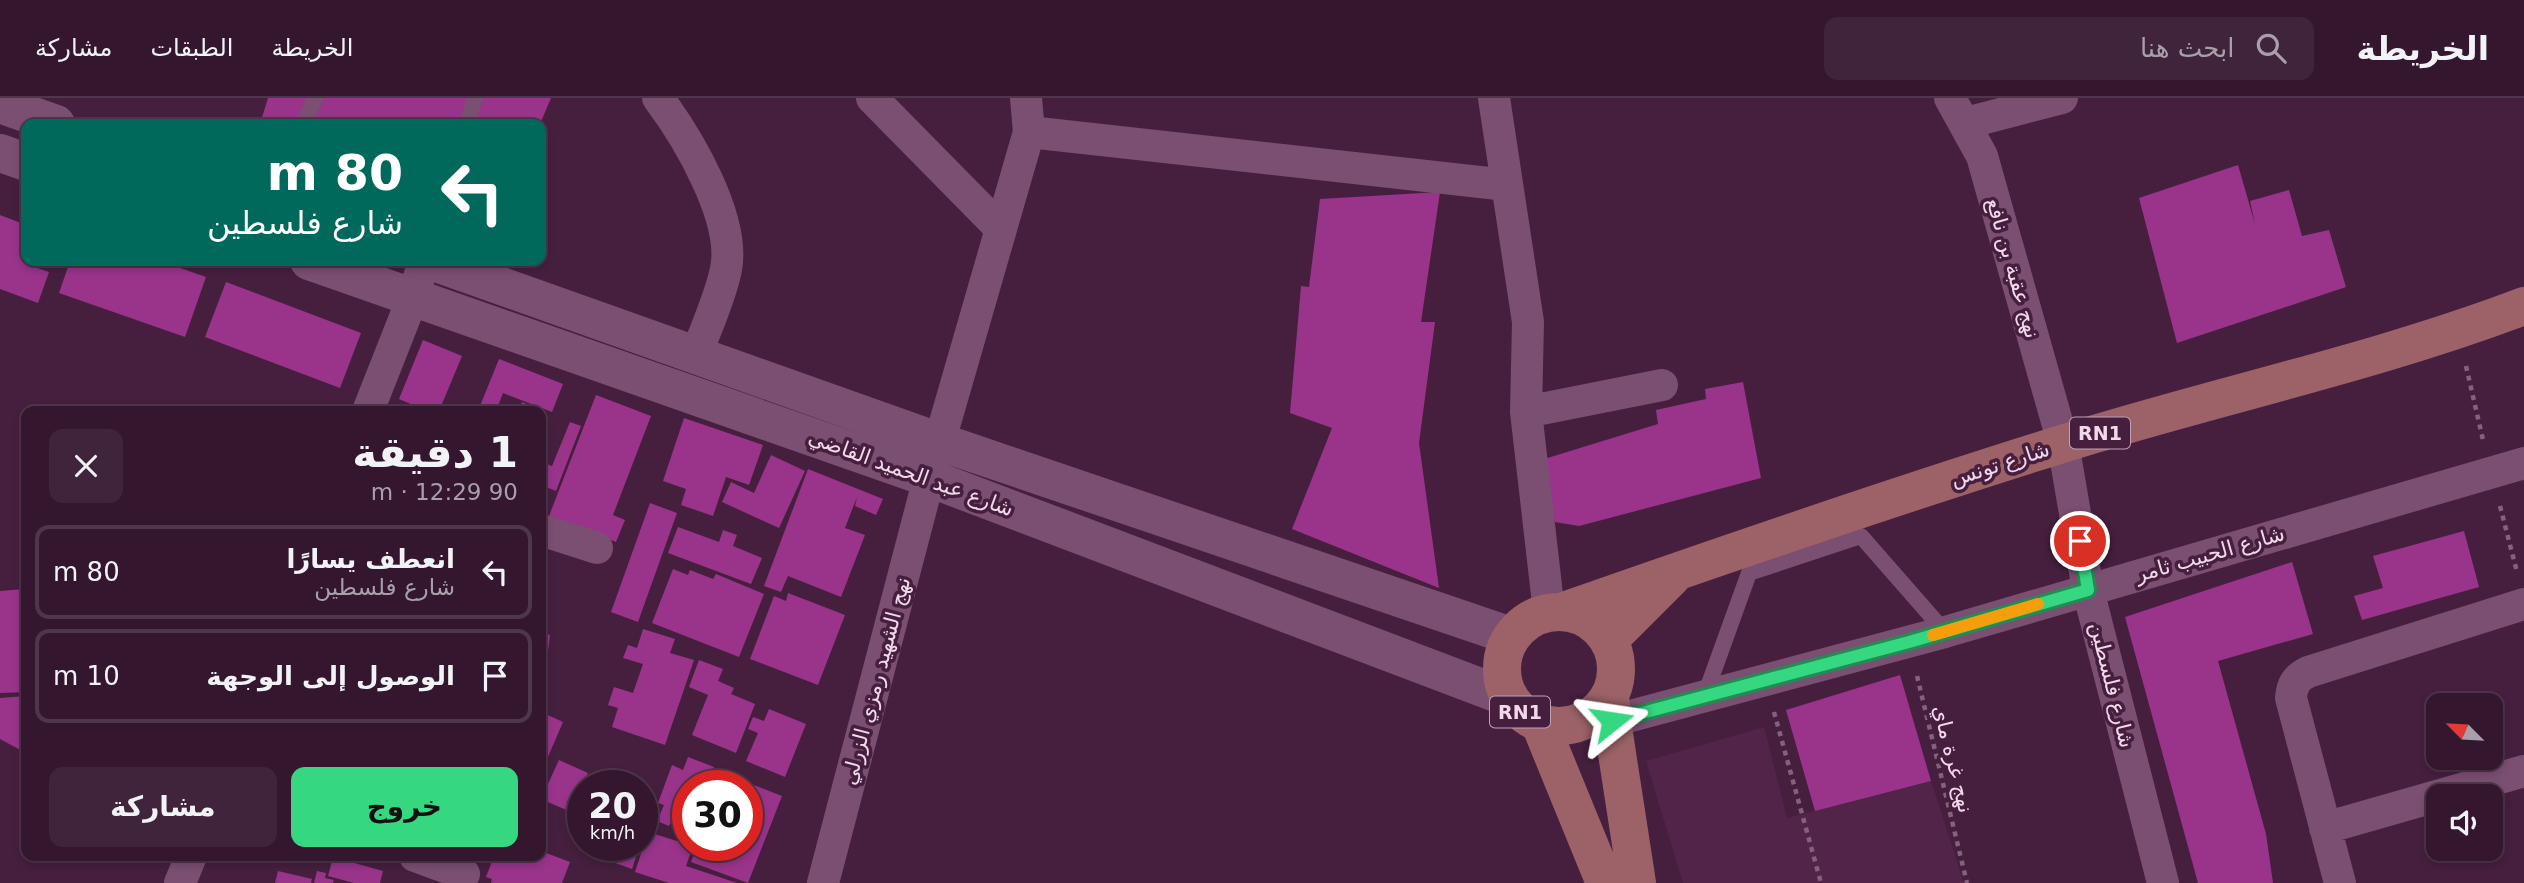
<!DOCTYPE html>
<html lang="ar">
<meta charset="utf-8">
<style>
body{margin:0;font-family:"DejaVu Sans",Cairo,sans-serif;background:#3f243b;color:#f1f3f6;direction:rtl;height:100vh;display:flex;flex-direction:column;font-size:26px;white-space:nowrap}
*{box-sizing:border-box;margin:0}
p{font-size:23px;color:#a99faa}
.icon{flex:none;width:38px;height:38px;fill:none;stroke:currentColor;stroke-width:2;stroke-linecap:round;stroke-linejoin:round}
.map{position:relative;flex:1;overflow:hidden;direction:ltr}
.side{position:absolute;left:21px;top:308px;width:525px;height:455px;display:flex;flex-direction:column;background:#34172f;border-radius:14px;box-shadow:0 4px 10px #0003,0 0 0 2px #4e364b;direction:rtl}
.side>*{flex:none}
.guide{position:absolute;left:21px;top:21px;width:525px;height:147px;border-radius:14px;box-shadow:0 4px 10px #0003,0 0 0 2px #4e364b;direction:rtl;background:#00695c;color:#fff;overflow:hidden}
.needle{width:46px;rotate:294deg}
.buttons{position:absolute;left:2426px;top:595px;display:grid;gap:14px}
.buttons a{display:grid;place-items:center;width:77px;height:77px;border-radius:14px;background:#34172f;box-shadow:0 4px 10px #0003,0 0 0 2px #4e364b;font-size:35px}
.speed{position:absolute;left:567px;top:672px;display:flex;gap:14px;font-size:35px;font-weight:700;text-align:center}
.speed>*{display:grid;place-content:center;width:91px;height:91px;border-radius:50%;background:#34172f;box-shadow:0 4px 10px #0003,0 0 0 2px #4e364b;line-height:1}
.speed small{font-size:18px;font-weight:400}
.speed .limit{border:10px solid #d22;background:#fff;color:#111}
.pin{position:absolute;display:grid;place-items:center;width:60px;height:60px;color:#fff;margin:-30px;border:4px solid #fff;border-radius:50%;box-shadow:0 2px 7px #0007}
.me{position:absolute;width:77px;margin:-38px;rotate:75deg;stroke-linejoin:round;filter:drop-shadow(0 0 5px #0008)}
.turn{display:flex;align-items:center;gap:24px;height:147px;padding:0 28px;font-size:32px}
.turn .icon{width:91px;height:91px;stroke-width:2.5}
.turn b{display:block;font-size:49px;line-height:60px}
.round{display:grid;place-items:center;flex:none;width:74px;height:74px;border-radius:14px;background:#3f243b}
.headline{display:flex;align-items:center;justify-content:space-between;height:119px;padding:0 28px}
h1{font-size:42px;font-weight:700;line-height:52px}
.action{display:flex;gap:14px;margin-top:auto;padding:14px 28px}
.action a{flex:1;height:80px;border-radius:14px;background:#35d881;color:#111;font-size:28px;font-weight:700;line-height:80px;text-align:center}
.action a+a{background:#3f243b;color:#f1f3f6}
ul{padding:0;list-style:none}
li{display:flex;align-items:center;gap:21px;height:94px;margin:0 14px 10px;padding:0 14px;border:4px solid #4e364b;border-radius:14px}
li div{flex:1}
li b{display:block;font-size:26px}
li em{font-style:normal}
header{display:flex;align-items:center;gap:42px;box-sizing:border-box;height:98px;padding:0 35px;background:#34172f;border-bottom:2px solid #4e364b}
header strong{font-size:33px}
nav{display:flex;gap:38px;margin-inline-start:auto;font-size:24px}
.search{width:490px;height:63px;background:#3f243b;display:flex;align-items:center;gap:18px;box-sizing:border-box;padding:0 24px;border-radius:14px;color:#a99faa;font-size:26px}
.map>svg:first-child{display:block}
</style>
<header>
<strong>الخريطة</strong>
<div class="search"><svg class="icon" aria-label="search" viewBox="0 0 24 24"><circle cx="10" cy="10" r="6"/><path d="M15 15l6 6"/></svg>ابحث هنا</div>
<nav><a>الخريطة</a><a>الطبقات</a><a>مشاركة</a></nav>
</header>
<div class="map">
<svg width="2524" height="785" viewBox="0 0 2524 785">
<rect width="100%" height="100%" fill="#461f3f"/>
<path fill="#52244a" d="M1764,629l23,91 144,-37 33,102h-281l-37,-122z"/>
<path fill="#9a348b" d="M268,0h283l-11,26h-280z
M2238,67l17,59 -5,-23 39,-11 13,46 27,-6 17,57 -169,56 -38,-145z
M1440,94l-19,130h14l-16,121 20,145 -147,-59 40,-101 -42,-15 11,-127 8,1 11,-88z
M0,117l26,10 2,40 21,7 -11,31 -38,-14z
M70,163h90l46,16 -21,60 -126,-44z
M226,184l135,51 -21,55 -135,-51z
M423,242l39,16 -23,55h-12l-28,-12z
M499,261l64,25 -11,28 -49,-19 -7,18h-18z
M1743,284l18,96 -182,48 -24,-4 -14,-62 117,-36 -2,-14 50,-11 -1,-10z
M596,297l55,21 -38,99 12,5 -9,22 -67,-26z
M522,304l24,10 -5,14v-15h-22z
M684,320l79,27 -14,40 -23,-8 -13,39 -32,-11 5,-16 -23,-8z
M570,324l11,4 -25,65 -15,-6v-23l11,4z
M771,357l34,16 -26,57 -57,-26 9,-20 23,11z
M808,371l75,30 -7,16 -21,-9 2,-9 -12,31 20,7 -24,62 -53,-21 -7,16 -17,-6z
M650,405l27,10 -39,109 -27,-10z
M678,429l41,15 4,-12 14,5 -4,11 29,12 -11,26 -83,-31z
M2464,433l15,56 -117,33 -8,-24 29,-8 -10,-32z
M2292,464l21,72 -95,27 48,173 7,49h-75l-73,-266z
M673,471l15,6 2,-5 23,9 3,-5 48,20 -25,63 -87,-34z
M26,491v16l-6,1 1,24h5v62l-26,1v-102z
M788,495l57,22 -27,70 -68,-26 24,-63 12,5z
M541,508l5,1 -3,21h-2z
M643,531l32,10 -5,14 24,7 -29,85 -53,-18 6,-19 -10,-3 6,-18 19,6 10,-29 -20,-6 5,-13 9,3z
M541,535l9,2 -5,41h-4z
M699,562l24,9 -5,12 16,7 -3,6 24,10 -19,49 -44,-18 16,-40 -19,-8z
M1900,577l31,106 -116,30 -29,-101z
M26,598v57l-26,-14v-41z
M769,611l37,15 -21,53 -39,-16 12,-28 -10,-4 5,-12 11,4z
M541,614l22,10 -22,51z
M688,659l26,10 -7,19h-19v35l-14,-5 -5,10 -12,-5 7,-16 -6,-2 14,-38 11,5z
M559,662l29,13 -17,39 -30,-13z
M725,676l57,22 -34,87 -57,-21 6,-17h50v-59h-27z
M642,716l8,4 -7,21h-1z
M648,734l45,14 -7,20 51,17h-68l-34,-11z
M581,747h59l-8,24 -53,-19z
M541,753l29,11 -8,21h-71l1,-4 -6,-2 8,-21h47z
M333,759l50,14 -3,12h-26l-26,-7z
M278,773l34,8 -1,4h-36z
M317,773l9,2 -1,5 9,2 -1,3h-19z"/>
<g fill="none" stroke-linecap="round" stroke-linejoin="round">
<path stroke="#84627d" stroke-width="4.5" stroke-dasharray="5 5" stroke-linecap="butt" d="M2466,268l17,74
M2500,408l17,66
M1917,578l50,207
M1774,614l47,171"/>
<path stroke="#7b4f72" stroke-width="16" d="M304,26l11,-26
M467,26l8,-26
M1705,597l44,-122 112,-37 84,96"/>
<path stroke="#7b4f72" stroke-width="32" d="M658,0c30,40 78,121 68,171 -5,27 -21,61 -30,87
M872,0l129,131
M1494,0l34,224 -2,90 23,200
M1950,0l32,58 81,287 25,147 75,293
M1966,25l96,-25
M1029,34l478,53
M368,313l45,-114 11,-36
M1526,314l136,-27
M541,432l56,18
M1612,623l333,-89 579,-169
M2325,730l199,-57
M415,758l49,18
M180,785l11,-27
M823,785l106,-405 100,-346 -3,-34
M2340,785l-49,-185c1,-13 5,-20 17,-26l216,-68"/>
<path stroke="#7b4f72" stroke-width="38" d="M0,6l56,20
M0,55l26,9
M309,163l620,217 580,220
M431,163l509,181 571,194"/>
<path stroke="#9c6267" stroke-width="38" d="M1564,513c165,-58 331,-115 498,-167 153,-48 312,-81 462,-138
M1502 571a57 57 0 1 1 114 0a57 57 0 1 1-114 0Z
M1609,542l63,-63
M1610,598l2,25 25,162
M1540,626l65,159"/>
</g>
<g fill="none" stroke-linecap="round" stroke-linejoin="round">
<defs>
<path id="route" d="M1612,623l297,-79 179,-52 -8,-49"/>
</defs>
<use href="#route" stroke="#228c54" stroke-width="18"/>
<use href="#route" stroke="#35d881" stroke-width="12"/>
<path stroke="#f59e0b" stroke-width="12" d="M1933,537l105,-31"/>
</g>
<g text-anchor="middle" stroke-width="7" stroke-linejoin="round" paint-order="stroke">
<g fill="#461f3f" stroke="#bea0b7" stroke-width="2">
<rect x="2070" y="319.5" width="60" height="31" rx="5"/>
<rect x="1490" y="598.5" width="60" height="31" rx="5"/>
</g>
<g font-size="19" font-weight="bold" fill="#f2d8eb">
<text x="2100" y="342">RN1</text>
<text x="1520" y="621">RN1</text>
</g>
<g font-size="21" fill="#f2d8eb" stroke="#461f3f">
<text transform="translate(2013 170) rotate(74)" y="7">نهج عقبة بن نافع</text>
<text transform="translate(2000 366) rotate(-18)" y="7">شارع تونس</text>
<text transform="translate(911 375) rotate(20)" y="7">شارع عبد الحميد القاضي</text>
<text transform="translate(2210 456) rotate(-16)" y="7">شارع الحبيب ثامر</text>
<text transform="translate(876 583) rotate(-75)" y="7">نهج الشهيد رمزي الزرلي</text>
<text transform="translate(2112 587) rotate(76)" y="7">شارع فلسطين</text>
<text transform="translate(1953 661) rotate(76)" y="7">نهج غرة ماي</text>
</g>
</g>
</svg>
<div class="buttons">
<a><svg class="needle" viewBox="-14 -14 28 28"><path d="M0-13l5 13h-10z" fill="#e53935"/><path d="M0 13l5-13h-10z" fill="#a99faa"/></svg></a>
<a><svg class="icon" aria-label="sound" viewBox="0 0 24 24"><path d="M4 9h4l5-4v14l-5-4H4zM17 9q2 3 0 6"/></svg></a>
</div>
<div class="speed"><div>20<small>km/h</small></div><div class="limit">30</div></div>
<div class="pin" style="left:2080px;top:443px;background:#d93025"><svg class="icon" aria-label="arrive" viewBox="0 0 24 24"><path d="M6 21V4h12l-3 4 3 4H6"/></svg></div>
<svg class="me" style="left:1612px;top:623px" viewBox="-20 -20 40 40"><path d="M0-17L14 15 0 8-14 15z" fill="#35d881" stroke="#fff" stroke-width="4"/></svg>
<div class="guide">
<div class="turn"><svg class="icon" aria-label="left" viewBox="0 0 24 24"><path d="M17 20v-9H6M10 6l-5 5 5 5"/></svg><div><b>80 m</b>شارع فلسطين</div></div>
</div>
<section class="side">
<div class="headline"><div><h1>1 دقيقة</h1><p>90 m · 12:29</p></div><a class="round"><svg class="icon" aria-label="close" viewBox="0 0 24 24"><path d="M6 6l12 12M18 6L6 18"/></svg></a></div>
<ul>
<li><svg class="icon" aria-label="left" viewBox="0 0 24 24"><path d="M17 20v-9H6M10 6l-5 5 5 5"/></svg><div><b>انعطف يسارًا</b><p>شارع فلسطين</p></div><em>80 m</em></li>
<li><svg class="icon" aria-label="arrive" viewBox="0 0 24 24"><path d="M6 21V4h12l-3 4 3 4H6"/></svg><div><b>الوصول إلى الوجهة</b></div><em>10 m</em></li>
</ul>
<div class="action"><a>خروج</a><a>مشاركة</a></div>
</section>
</div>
